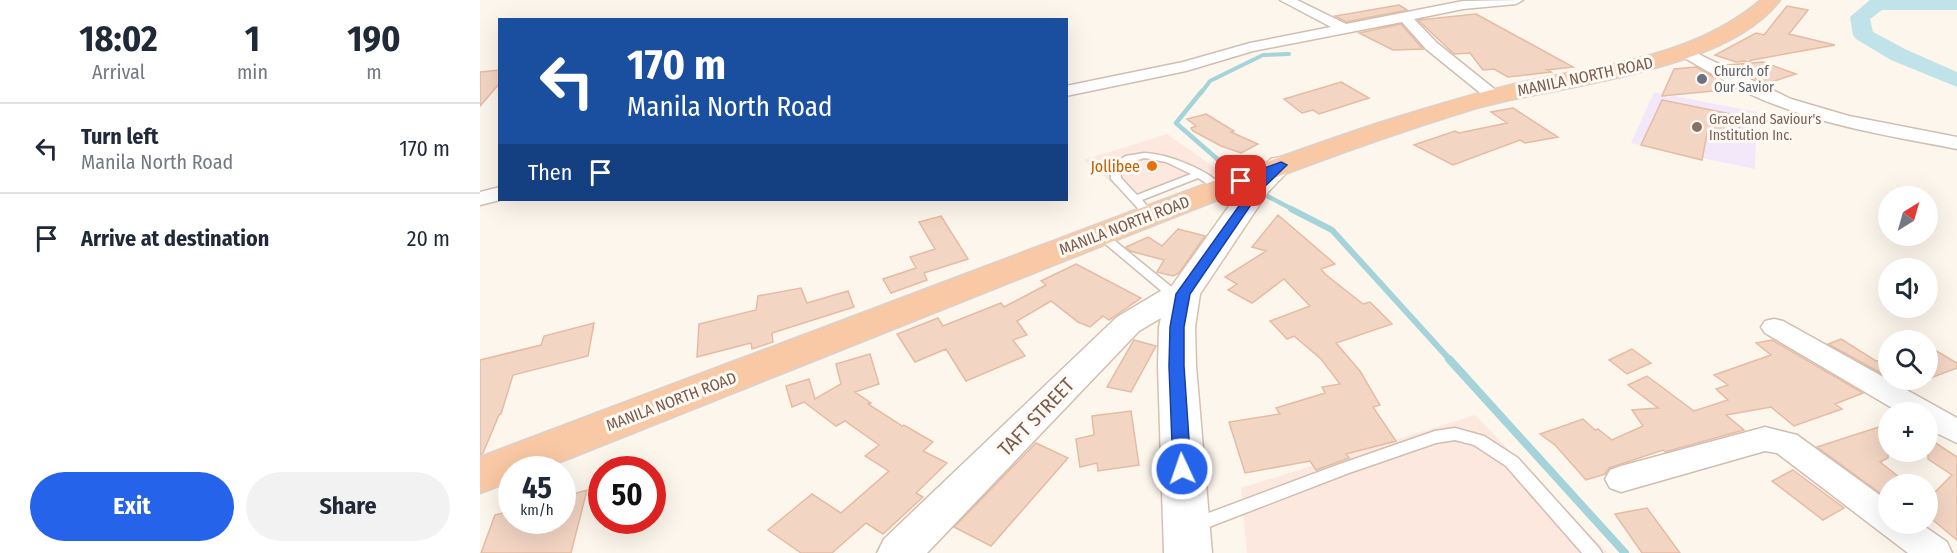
<!DOCTYPE html>
<meta charset="utf-8">
<style>
body{margin:0;font-family:"Fira Sans Condensed",sans-serif;background:#f2f2f3;color:#1f2937;height:100vh;display:flex;flex-direction:column;font-size:22px;white-space:nowrap}
*{box-sizing:border-box;margin:0}
p{font-size:20px;color:#747a83}
.icon{flex:none;width:33px;height:33px;fill:none;stroke:currentColor;stroke-width:2;stroke-linecap:round;stroke-linejoin:round}
.map{position:relative;flex:1;overflow:hidden}
.panel{display:flex;flex-direction:column;background:#fff;width:480px}
.panel>*{flex:none}
.guide{position:absolute;left:18px;top:18px;width:570px;height:183px;border-radius:0px;box-shadow:0 6px 24px #0002;background:#1a4fa0;color:#fff;overflow:hidden}
.needle{width:39px;rotate:37deg}
.tools{position:absolute;left:1398px;top:186px;display:grid;gap:12px}
.tools a{display:grid;place-items:center;width:60px;height:60px;border-radius:50%;background:#fff;box-shadow:0 6px 24px #0002;font-size:30px}
.speed{position:absolute;left:18px;top:456px;display:flex;gap:12px;font-size:30px;font-weight:700;text-align:center}
.speed>*{display:grid;place-content:center;width:78px;height:78px;border-radius:50%;background:#fff;box-shadow:0 6px 24px #0002;line-height:1}
.speed small{font-size:15px;font-weight:400}
.speed .limit{border:9px solid #d22;background:#fff;color:#111}
.pin{position:absolute;display:grid;place-items:center;width:51px;height:51px;color:#fff;margin:-26px;border-radius:12px;box-shadow:0 3px 9px #0006}
.me{position:absolute;width:66px;margin:-33px;rotate:357deg;stroke-linejoin:round;filter:drop-shadow(0 0 4px #0008)}
.turn{display:flex;align-items:center;gap:21px;height:126px;padding:0 30px;font-size:27px}
.turn .icon{width:78px;height:78px;stroke-width:2.5}
.turn b{display:block;font-size:42px;line-height:51px}
.then{display:flex;align-items:center;height:57px;padding:0 30px;background:#0003;gap:12px;font-size:22px}
.eta{display:flex;justify-content:space-evenly;align-items:center;height:102px;text-align:center}
.eta b{font-size:36px;font-weight:700;line-height:42px}
.button{display:flex;gap:12px;margin-top:auto;padding:12px 30px}
.button a{flex:1;height:69px;border-radius:36px;background:#2563eb;color:#fff;font-size:24px;font-weight:700;line-height:69px;text-align:center}
.button a+a{background:#f2f2f3;color:#1f2937}
ul{padding:0;list-style:none}
li{display:flex;align-items:center;gap:18px;height:90px;padding:0 30px;border-top:2px solid #e0e1e3}
li div{flex:1}
li b{display:block;font-size:22px}
li em{font-style:normal}
main{display:flex;flex:1;min-height:0}
.map>svg:first-child{display:block}
</style>
<main>
<section class="panel">
<div class="eta">
<div><b>18:02</b><p>Arrival</p></div>
<div><b>1</b><p>min</p></div>
<div><b>190</b><p>m</p></div>
</div>
<ul>
<li><svg class="icon" aria-label="left" viewBox="0 0 24 24"><path d="M17 20v-9H6M10 6l-5 5 5 5"/></svg><div><b>Turn left</b><p>Manila North Road</p></div><em>170 m</em></li>
<li><svg class="icon" aria-label="arrive" viewBox="0 0 24 24"><path d="M6 21V4h12l-3 4 3 4H6"/></svg><div><b>Arrive at destination</b></div><em>20 m</em></li>
</ul>
<div class="button"><a>Exit</a><a>Share</a></div>
</section>
<div class="map">
<svg width="1477" height="553" viewBox="0 0 1477 553">
<rect width="100%" height="100%" fill="#fdf6ec"/>
<path fill="#fde8e0" d="M687,134l54,38 -86,30 -51,-42z
M995,415l133,138h-361l-6,-65z"/>
<path fill="#f3e8fa" d="M1174,92l103,20 -2,57 -124,-26z"/>
<g fill="none" stroke-linecap="round" stroke-linejoin="round">
<path stroke="#a5d3da" stroke-width="4" d="M721,93l9,-12 53,-26 26,-1"/>
<path stroke="#a5d3da" stroke-width="4.5" d="M722,91l-26,32 55,48
M785,195l29,15"/>
<path stroke="#a5d3da" stroke-width="6" d="M811,209l41,21 119,131"/>
<path stroke="#a5d3da" stroke-width="8" d="M969,359l176,194"/>
<path fill="#bfe3e8" fill-rule="evenodd" d="M1390,0h87v10h-75l-12,9 3,13 34,18 50,22v15l-66,-27 -35,-21 -3,-4 -3,-18z"/>
</g>
<path fill="#f3d5c3" stroke="#e6bba3" stroke-width="1.5" d="M919,5l8,5 -61,12 -11,-6z
M1307,6l21,4 -19,24 46,11 -83,15 -5,3 -2,-2 -9,1 -21,-7 41,-22 8,2z
M996,14l97,53 -26,3 4,2 -43,5 -14,-8 -11,1 -13,-17 -16,1 -36,-34z
M921,24l22,25 -30,1 -34,-17z
M1283,62l33,12 -31,10 -39,-19z
M1216,67l39,22 -73,7 12,-27z
M20,70v13l-20,23v-34z
M861,82l28,16 -50,16 -6,-4 -11,3 -18,-14z
M1182,100l79,16 -4,25 -30,-7 -5,26 -61,-15z
M1033,108l45,29 -33,6 -5,-3 -67,25 -39,-20 41,-14 4,2 48,-10 -16,-11z
M726,114l28,17 -3,1 27,12 -17,9 -20,-7 -28,-15 -2,-3 5,-2 -9,-7z
M798,215l57,49 -14,5 4,5 38,30 7,-2 22,22 -56,19 24,28 20,34 -7,2 23,34 -50,13 3,4 -33,12 -6,-9 -65,12 -16,-51 51,-8 -4,-6 49,-15 -3,-6 18,-3 -19,-25 -27,-23 -7,3 -17,-18 40,-15 -26,-27 -32,24 -24,-13 9,-6 -12,-7 41,-26 -14,-4z
M461,216l27,43 -44,14 3,7 -36,13 -8,-14 33,-11 -6,-11 25,-8 -16,-27z
M698,229l27,7 -26,37 -6,3 -16,-4 7,-12 -34,-9 -4,-4 22,-10 14,9z
M596,264l65,34 -32,22 -6,-4 -13,11 -12,-5 -27,-21 -34,20 10,14 -14,5 12,16 -59,25 -20,-32 -31,13 -18,-28 41,-16 5,8 58,-23 3,4 42,-22 -5,-4z
M321,288l6,15 41,-12 6,16 -82,26 1,9 -21,7 -1,-6 -54,14 2,-33 57,-14 2,-14z
M114,323l-6,33 -75,19 -12,39 -2,1 -16,38 -3,2v-95l61,-15 3,-9z
M1361,339l35,22 12,-2v18l-60,-33z
M654,340l22,6 -25,46 -24,-5z
M1292,340l91,53 -28,11 7,5 -48,17 -23,-19 -45,8 18,15 -79,22 -2,-2 -54,18 -4,6 -19,6 -31,-35 -15,-11 43,-15 12,11 3,-1 14,11 31,-14 -11,-16 26,-2 -30,-23 19,-9 47,35 34,-11 -12,-11 12,-4 -14,-10 57,-20 -15,-12z
M1448,346l29,17v5l-29,11z
M1152,349l19,14 -24,11 -18,-14z
M390,354l9,30 -24,8 16,11 -3,1 34,22 2,-1 29,17 -10,9 24,12 -31,30 7,4 -40,37 -17,-11 -34,30h-31l-33,-23 44,-36 29,19 48,-42 -24,-15 14,-11 -34,-24 -9,5 -32,-24 -12,5 -6,-21 23,-7 6,20 26,-15 -5,-20z
M651,411l8,54 -41,6 -1,-8 -17,4 -4,-28 18,-4 -2,-19z
M1408,424v34l-8,4 28,22h-20v15l-71,-52z
M1448,438l29,19v83l-29,-24v-17l24,-24 -24,-16z
M556,443l32,15 -77,88 -37,-19z
M1313,470l51,38 -21,12 -51,-39z
M107,490l-16,63h-90l14,-38 17,-4v9h50v-23z
M1167,508l33,45h-38l-27,-39z"/>
<g fill="none" stroke-linecap="round" stroke-linejoin="round">
<defs>
<path id="service" d="M664,153c26,1 63,17 82,35l-1,2h-8l-19,-12 -56,22 13,15 -1,2h-8l-35,-38 -1,-14 16,-9zM664,158l22,4 25,12 -54,21 -16,-17 -1,-12z
M620,231l4,1 75,61 2,3 -2,3h-8l-75,-63 -2,-2 2,-2z
M975,428l29,8 34,22 81,90 3,5h-20l-76,-87 -32,-21 -19,-5 -19,3 -87,30 -153,59 -6,-2 -2,-5 2,-5 147,-55 98,-34z"/>
<path id="minor" d="M800,0h17l49,24 117,-23 60,-1 -7,4 -53,5 -49,10 23,24 66,53 -2,4h-12l-63,-51 -24,-27 -149,29 -67,20 -120,25v-10l117,-24 67,-19 81,-16z
M1206,48l105,51 58,17 108,21v12c-60,-12 -121,-21 -178,-43 -35,-12 -66,-32 -98,-50l-3,-3z
M20,187v13l-20,5v-13z
M1294,319l9,2 174,97v25l-29,-14v-17h-29l-134,-79 -4,-6 4,-6z
M1285,427l32,8 91,66v23h33l26,18 5,11h-44l-131,-100 -12,-2 -144,41 -11,-4 -5,-9 5,-9 11,-4z"/>
<path id="tertiary" d="M703,284l11,3 4,7 -4,7 -8,2 -47,28 -212,222h-50l7,-14 233,-222 47,-28z"/>
<path id="secondary" d="M801,157l10,2 3,6 -26,27 -68,102 -5,33 1,39 16,187h-48l-6,-187 1,-39 7,-33 81,-113 24,-22z"/>
<path id="trunk" d="M1281,0h19c-56,74 -224,84 -310,110 -141,43 -277,100 -414,154 -172,69 -344,137 -516,206h-28v11l-32,12v-36c169,-64 338,-127 507,-191 130,-49 260,-99 392,-143 48,-15 96,-30 145,-41 83,-18 170,-25 237,-82z"/>
</defs>
<use href="#service" stroke="#d1beb0" stroke-width="3"/>
<use href="#minor" stroke="#d1beb0" stroke-width="3"/>
<use href="#tertiary" stroke="#d1beb0" stroke-width="3"/>
<use href="#secondary" stroke="#d6c0b0" stroke-width="3"/>
<use href="#trunk" stroke="#dad1cd" stroke-width="3"/>
<use href="#service" fill="#fff" fill-rule="evenodd"/>
<use href="#minor" fill="#fff" fill-rule="evenodd"/>
<use href="#tertiary" fill="#fff" fill-rule="evenodd"/>
<use href="#secondary" fill="#fff" fill-rule="evenodd"/>
<use href="#trunk" fill="#f9c8a4" fill-rule="evenodd"/>
</g>
<path fill="#2563eb" stroke="#184099" stroke-width="1.5" d="M801,162l6,3 -26,25 -71,104 -6,33v39l7,103 -2,5 -7,2 -6,-2 -3,-5 -4,-103 1,-39 6,-33 83,-116 -18,6 -6,-3 2,-3z"/>
<circle fill="#6b7280" stroke="#fffaf3" stroke-width="2" cx="1222" cy="79" r="6"/>
<circle fill="#8d6e63" stroke="#fffaf3" stroke-width="2" cx="1217" cy="127" r="6"/>
<circle fill="#e8710a" stroke="#fffaf3" stroke-width="2" cx="672" cy="166" r="6"/>
<g text-anchor="middle" stroke-width="6" stroke-linejoin="round" paint-order="stroke">
<g font-size="14" fill="#5b616d" stroke="#fffaf3" text-anchor="start">
<text x="1234" y="76">Church of<tspan x="1234" dy="16">Our Savior</tspan></text>
</g>
<g font-size="14" fill="#785e54" stroke="#fffaf3" text-anchor="start">
<text x="1229" y="124">Graceland Saviour's<tspan x="1229" dy="16">Institution Inc.</tspan></text>
</g>
<g font-size="16" fill="#7a5c4d" stroke="#fffaf3">
<text transform="translate(1105 76) rotate(-12)" y="6">MANILA NORTH ROAD</text>
<text transform="translate(644 225) rotate(-21)" y="6">MANILA NORTH ROAD</text>
<text transform="translate(191 401) rotate(-21)" y="6">MANILA NORTH ROAD</text>
</g>
<g font-size="16" fill="#c56008" stroke="#fffaf3" text-anchor="end">
<text x="660" y="172">Jollibee</text>
</g>
<g font-size="20" fill="#7a5c4d" stroke="#fffaf3">
<text transform="translate(556 417) rotate(-46)" y="7">TAFT STREET</text>
</g>
</g>
</svg>
<div class="tools">
<a><svg class="needle" viewBox="-14 -14 28 28"><path d="M0-13l5 13h-10z" fill="#e53935"/><path d="M0 13l5-13h-10z" fill="#747a83"/></svg></a>
<a><svg class="icon" aria-label="sound" viewBox="0 0 24 24"><path d="M4 9h4l5-4v14l-5-4H4zM17 9q2 3 0 6"/></svg></a>
<a><svg class="icon" aria-label="search" viewBox="0 0 24 24"><circle cx="10" cy="10" r="6"/><path d="M15 15l6 6"/></svg></a>
<a>+</a>
<a>−</a>
</div>
<div class="speed"><div>45<small>km/h</small></div><div class="limit">50</div></div>
<div class="pin" style="left:761px;top:181px;background:#d93025"><svg class="icon" aria-label="arrive" viewBox="0 0 24 24"><path d="M6 21V4h12l-3 4 3 4H6"/></svg></div>
<svg class="me" style="left:702px;top:469px" viewBox="-20 -20 40 40"><circle r="17" fill="#2563eb" stroke="#fff" stroke-width="3"/><path d="M0-11L8 9 0 5-8 9z" fill="#fff"/></svg>
<div class="guide">
<div class="turn"><svg class="icon" aria-label="left" viewBox="0 0 24 24"><path d="M17 20v-9H6M10 6l-5 5 5 5"/></svg><div><b>170 m</b>Manila North Road</div></div>
<div class="then">Then<svg class="icon" aria-label="arrive" viewBox="0 0 24 24"><path d="M6 21V4h12l-3 4 3 4H6"/></svg></div>
</div>
</div>
</main>
